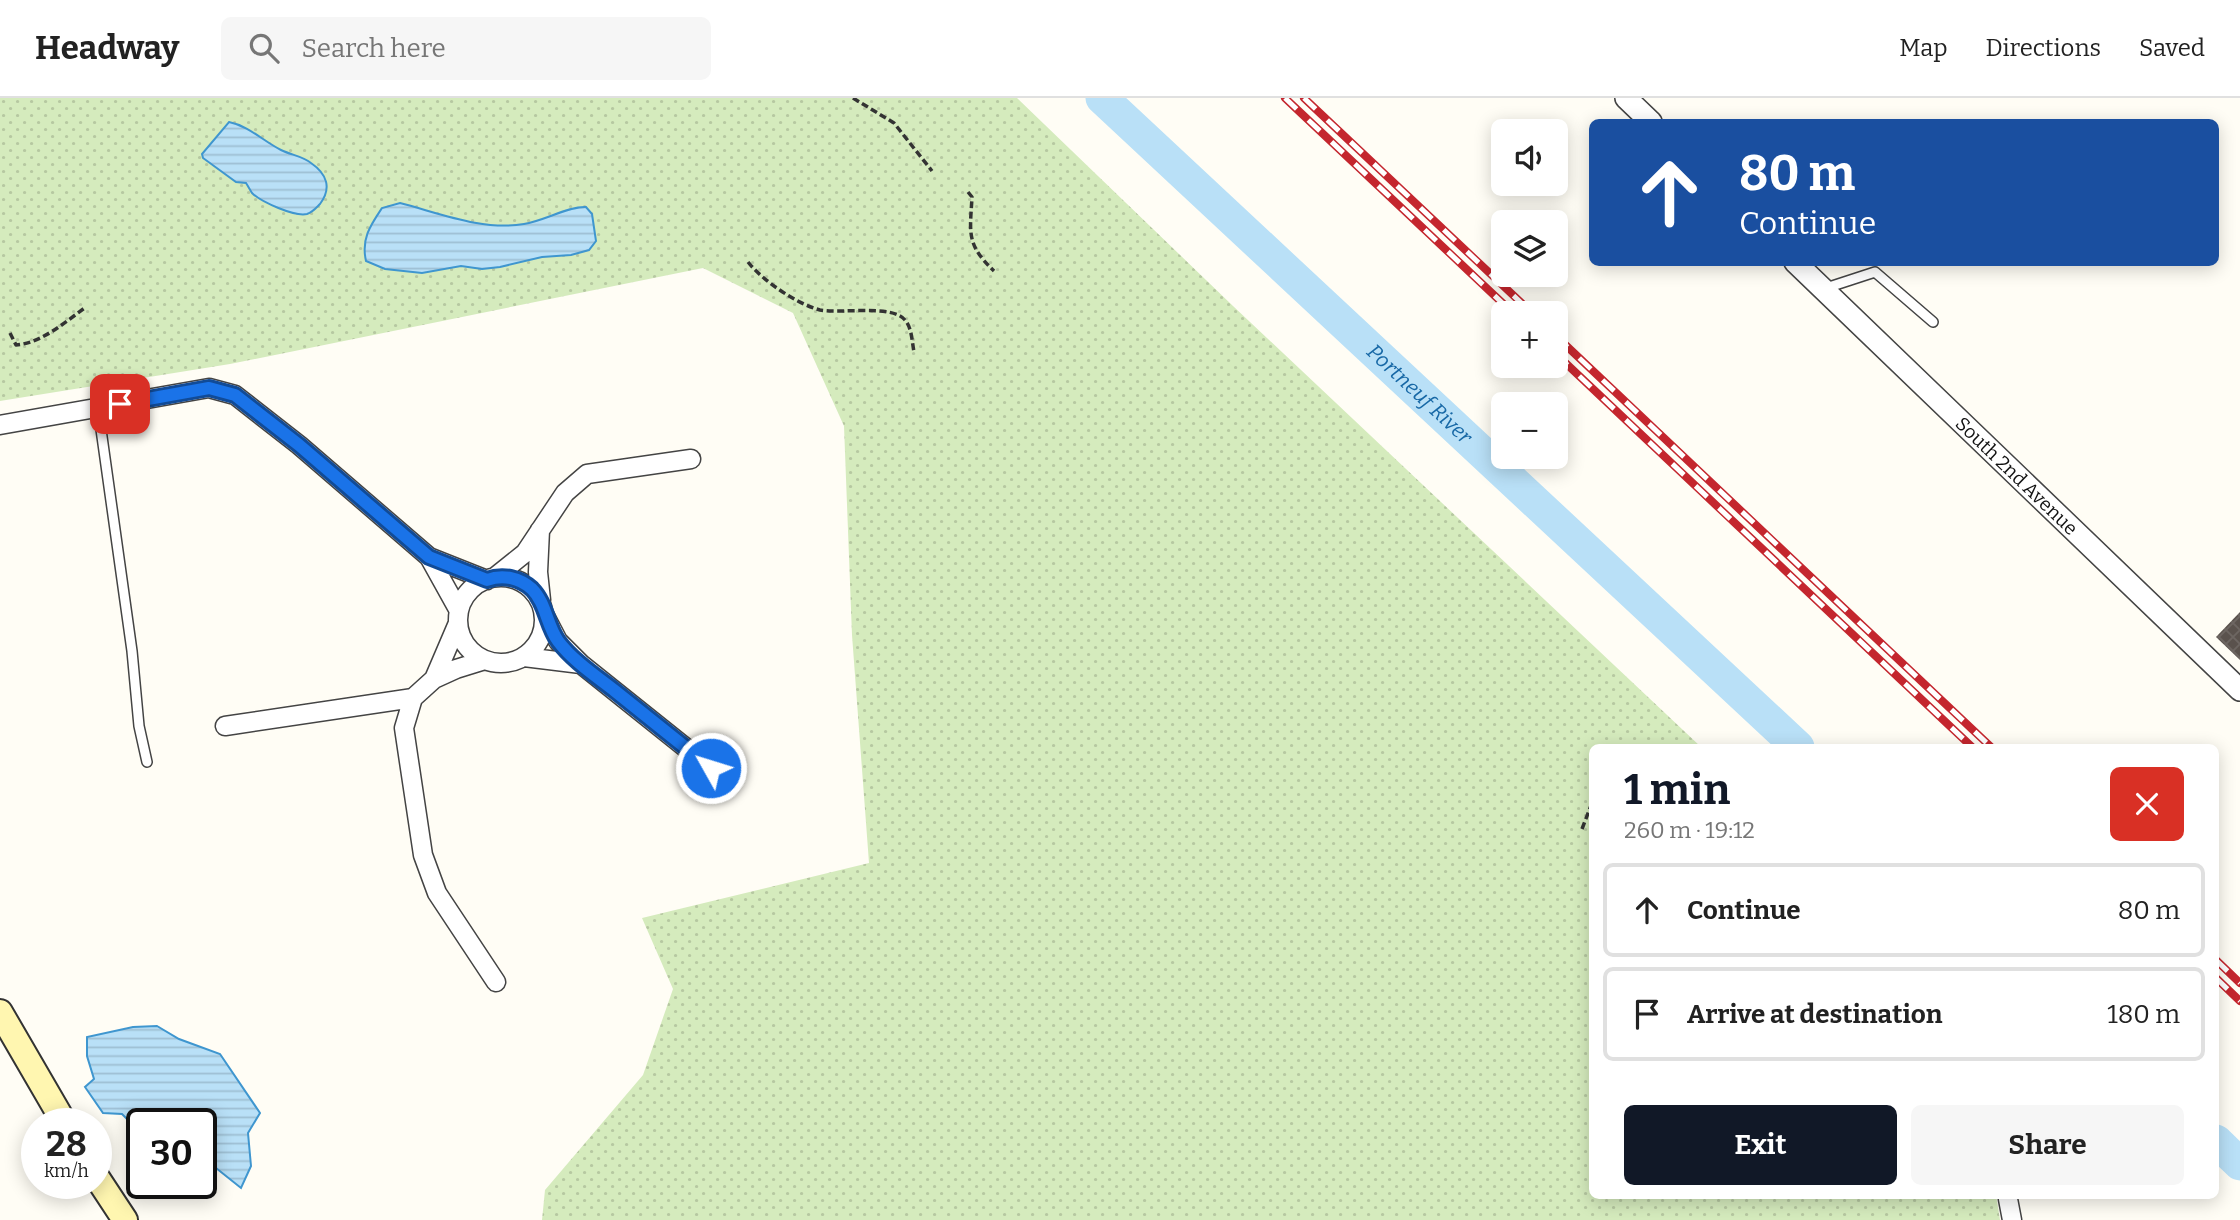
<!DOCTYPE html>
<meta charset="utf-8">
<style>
body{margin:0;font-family:Bitter,serif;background:#f6f6f6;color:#222;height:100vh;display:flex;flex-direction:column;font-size:26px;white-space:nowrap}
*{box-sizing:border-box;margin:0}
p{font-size:23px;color:#767676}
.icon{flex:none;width:38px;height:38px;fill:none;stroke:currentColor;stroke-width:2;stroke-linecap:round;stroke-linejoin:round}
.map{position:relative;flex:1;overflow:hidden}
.details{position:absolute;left:1589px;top:646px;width:630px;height:455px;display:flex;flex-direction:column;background:#fff;border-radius:10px;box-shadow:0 4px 18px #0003}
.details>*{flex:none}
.banner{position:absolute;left:1589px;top:21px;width:630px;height:147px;border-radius:10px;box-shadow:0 4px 18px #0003;background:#1a4fa0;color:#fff;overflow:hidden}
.fabs{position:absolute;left:1491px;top:21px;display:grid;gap:14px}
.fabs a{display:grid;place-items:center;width:77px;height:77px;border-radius:10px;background:#fff;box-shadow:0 4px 18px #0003;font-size:35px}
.speed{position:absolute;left:21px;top:1010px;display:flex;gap:14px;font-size:35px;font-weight:700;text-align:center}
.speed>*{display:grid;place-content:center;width:91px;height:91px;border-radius:50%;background:#fff;box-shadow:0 4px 18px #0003;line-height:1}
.speed small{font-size:18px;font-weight:400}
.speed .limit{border:4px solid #111;border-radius:10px;background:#fff;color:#111}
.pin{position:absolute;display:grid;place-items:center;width:60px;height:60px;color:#fff;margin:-30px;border-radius:14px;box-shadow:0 4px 10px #0006}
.me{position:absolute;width:77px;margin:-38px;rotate:309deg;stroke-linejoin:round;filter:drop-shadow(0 0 5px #0008)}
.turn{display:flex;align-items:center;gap:24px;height:147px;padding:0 35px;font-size:32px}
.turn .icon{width:91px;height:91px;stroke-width:2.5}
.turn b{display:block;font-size:49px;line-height:60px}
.round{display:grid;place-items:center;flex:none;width:74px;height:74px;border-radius:10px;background:#f6f6f6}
.overview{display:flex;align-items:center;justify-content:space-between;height:119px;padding:0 35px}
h1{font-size:42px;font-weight:700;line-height:52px;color:#111827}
.primary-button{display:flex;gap:14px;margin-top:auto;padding:14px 35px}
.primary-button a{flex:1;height:80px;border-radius:10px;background:#111827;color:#fff;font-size:28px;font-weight:700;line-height:80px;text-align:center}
.primary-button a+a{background:#f6f6f6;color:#222}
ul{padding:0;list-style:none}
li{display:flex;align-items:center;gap:21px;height:94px;margin:0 14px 10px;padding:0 21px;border:4px solid #e0e0e0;border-radius:10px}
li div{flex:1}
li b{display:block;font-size:26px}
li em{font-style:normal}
header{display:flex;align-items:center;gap:42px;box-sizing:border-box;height:98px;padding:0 35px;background:#fff;border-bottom:2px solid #e0e0e0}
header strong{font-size:33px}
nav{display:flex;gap:38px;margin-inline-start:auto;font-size:24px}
.search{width:490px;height:63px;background:#f6f6f6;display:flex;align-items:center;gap:18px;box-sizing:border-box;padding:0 24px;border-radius:10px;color:#767676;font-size:26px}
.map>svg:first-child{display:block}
</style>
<header>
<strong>Headway</strong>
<div class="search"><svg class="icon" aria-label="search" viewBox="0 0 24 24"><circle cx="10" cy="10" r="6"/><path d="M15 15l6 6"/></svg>Search here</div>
<nav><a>Map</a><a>Directions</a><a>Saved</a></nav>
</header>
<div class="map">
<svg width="2240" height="1122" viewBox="0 0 2240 1122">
<defs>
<pattern id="grass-dots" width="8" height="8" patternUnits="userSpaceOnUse" patternTransform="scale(1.75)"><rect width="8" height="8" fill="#d5ebbd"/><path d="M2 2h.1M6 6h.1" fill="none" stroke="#b6c8a1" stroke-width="1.8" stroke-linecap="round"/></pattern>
<pattern id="water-rules" width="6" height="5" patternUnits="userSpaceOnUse" patternTransform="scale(1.75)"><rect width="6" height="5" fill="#b9e0f7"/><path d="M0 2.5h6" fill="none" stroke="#9ebfd3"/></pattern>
<pattern id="building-cross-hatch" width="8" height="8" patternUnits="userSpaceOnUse" patternTransform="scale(1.75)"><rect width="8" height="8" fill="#5a524d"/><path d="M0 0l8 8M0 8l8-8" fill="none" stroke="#6d6662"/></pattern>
</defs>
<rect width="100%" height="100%" fill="#fffdf5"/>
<path fill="url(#grass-dots)" d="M0,0h1017l216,208 468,441h-109v448h404l4,25h-1458l3,-30 98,-115 30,-86 -31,-71 227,-55 -17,-228 -8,-209 -51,-113 -90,-45 -473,96 -230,37z"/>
<path fill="url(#water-rules)" stroke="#3f96cf" stroke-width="2" d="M229,24c20,4 34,19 52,28 10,5 21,6 30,13 16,11 21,25 9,41 -4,4 -7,8 -13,10 -12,3 -46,-12 -55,-21 -2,-3 -4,-7 -6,-10l-10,-1 -33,-24 -1,-4z
M400,105c39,10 83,28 124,21 20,-3 45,-18 62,-17l6,7 4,27 -7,9 -18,5 -29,2 -42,10 -18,2 -21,-3 -39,7 -37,-4 -19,-8c-5,-22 4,-35 16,-53z
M157,928l22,13 41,15 40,59 -12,20 3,33 -10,22 -40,-32v-32h-59v10l-20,-20 -19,-1 -18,-26 9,-8 -7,-23v-19l46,-10z"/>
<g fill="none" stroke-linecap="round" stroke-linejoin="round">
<g stroke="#b9e0f7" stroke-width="33">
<path id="s1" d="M1102,0l696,649"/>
<path d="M2216,1043l24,23"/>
</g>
</g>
<path fill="url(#building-cross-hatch)" d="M2240,514v48l-24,-23z"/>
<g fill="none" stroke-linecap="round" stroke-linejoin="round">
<defs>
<path id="service" d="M1826,190l49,-16 58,50
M98,310l34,243 7,75 8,36"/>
<path id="minor" d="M0,327l209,-37 26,7 64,50 130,112 30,54
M540,432l-2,42 3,28
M429,459l58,23
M458 522a43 43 0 1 1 86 0a43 43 0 1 1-86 0Z
M495,479l30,-24 40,-60 22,-19 104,-15
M545,518l13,25 23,23 130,104
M524,559l57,7
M485,562l-29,9 -22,10 -21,19 -9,30 19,127 14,38 59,89
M434,581l24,-56
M225,628l188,-28
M2008,1101l4,21"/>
<g id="tertiary">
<path d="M1626,0l25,24"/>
<path id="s2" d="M1795,164l445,428"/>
</g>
<path id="secondary" d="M0,914l65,112
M96,1078l29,44"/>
</defs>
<use href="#service" stroke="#444" stroke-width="12"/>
<use href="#minor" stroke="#444" stroke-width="21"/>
<use href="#tertiary" stroke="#444" stroke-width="24"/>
<use href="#secondary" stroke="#333" stroke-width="28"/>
<path stroke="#333" stroke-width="3.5" stroke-dasharray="7 3.5" stroke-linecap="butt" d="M853,0l41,25 38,48
M968,94l4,5c-2,37 -6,47 22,74
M748,164c15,19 49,42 72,48 21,4 72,-6 85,10 7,8 7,22 9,32
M10,235l6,12c26,-2 49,-23 70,-38
M1582,731l10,-26"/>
<use href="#service" stroke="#fff" stroke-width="9"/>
<use href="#minor" stroke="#fff" stroke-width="18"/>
<use href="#tertiary" stroke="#fff" stroke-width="21"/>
<use href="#secondary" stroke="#fff6b0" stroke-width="24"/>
<defs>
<path id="rail" d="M1285,0l228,215
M1304,0l228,215
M1556,238l435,411
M1556,256l416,393
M2216,862l24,23
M2216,880l24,23"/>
</defs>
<use href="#rail" stroke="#c4262e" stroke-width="8"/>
<use href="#rail" stroke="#fff" stroke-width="5" stroke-dasharray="16" stroke-linecap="butt"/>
</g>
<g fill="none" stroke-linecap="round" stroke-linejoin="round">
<defs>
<path id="route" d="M120,306l89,-16 26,7 64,50 130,112 58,23c16,-6 33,-2 45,9 14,14 15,37 26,52 15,20 38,35 57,50 32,26 64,51 96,77"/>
</defs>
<use href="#route" stroke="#114b97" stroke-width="18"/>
<use href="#route" stroke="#1a73e8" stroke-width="12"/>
</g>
<g text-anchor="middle" stroke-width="7" stroke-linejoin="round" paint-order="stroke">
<g font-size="19" fill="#111" stroke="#fff">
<text dy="7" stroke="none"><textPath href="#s2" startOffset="308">South 2nd Avenue</textPath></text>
</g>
<g font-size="21" font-style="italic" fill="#1768a6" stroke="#fff">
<text dy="7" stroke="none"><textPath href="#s1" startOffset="434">Portneuf River</textPath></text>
</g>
</g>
</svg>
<div class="fabs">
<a><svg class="icon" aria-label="sound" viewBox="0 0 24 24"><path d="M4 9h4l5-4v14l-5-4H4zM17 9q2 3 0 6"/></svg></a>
<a><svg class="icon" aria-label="layers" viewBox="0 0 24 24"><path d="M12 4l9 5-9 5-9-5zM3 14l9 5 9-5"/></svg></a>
<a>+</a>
<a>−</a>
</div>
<div class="speed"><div>28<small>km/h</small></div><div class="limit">30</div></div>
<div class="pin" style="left:120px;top:306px;background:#d93025"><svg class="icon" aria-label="arrive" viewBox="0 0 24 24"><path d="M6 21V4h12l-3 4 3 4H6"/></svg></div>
<svg class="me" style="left:711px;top:670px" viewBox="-20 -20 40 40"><circle r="17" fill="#1a73e8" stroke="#fff" stroke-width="3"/><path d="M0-11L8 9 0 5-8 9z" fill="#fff"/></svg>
<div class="banner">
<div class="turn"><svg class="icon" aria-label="ahead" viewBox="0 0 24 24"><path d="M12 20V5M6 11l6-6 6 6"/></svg><div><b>80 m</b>Continue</div></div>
</div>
<section class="details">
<div class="overview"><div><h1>1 min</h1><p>260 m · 19:12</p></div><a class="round" style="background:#d93025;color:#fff"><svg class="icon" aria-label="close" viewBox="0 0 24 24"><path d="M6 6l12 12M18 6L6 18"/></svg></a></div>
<ul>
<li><svg class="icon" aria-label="ahead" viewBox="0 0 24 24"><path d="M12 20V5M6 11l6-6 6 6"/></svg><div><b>Continue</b></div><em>80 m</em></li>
<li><svg class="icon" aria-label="arrive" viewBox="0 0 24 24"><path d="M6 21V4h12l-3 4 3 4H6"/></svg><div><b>Arrive at destination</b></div><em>180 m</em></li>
</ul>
<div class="primary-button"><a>Exit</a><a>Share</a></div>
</section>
</div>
